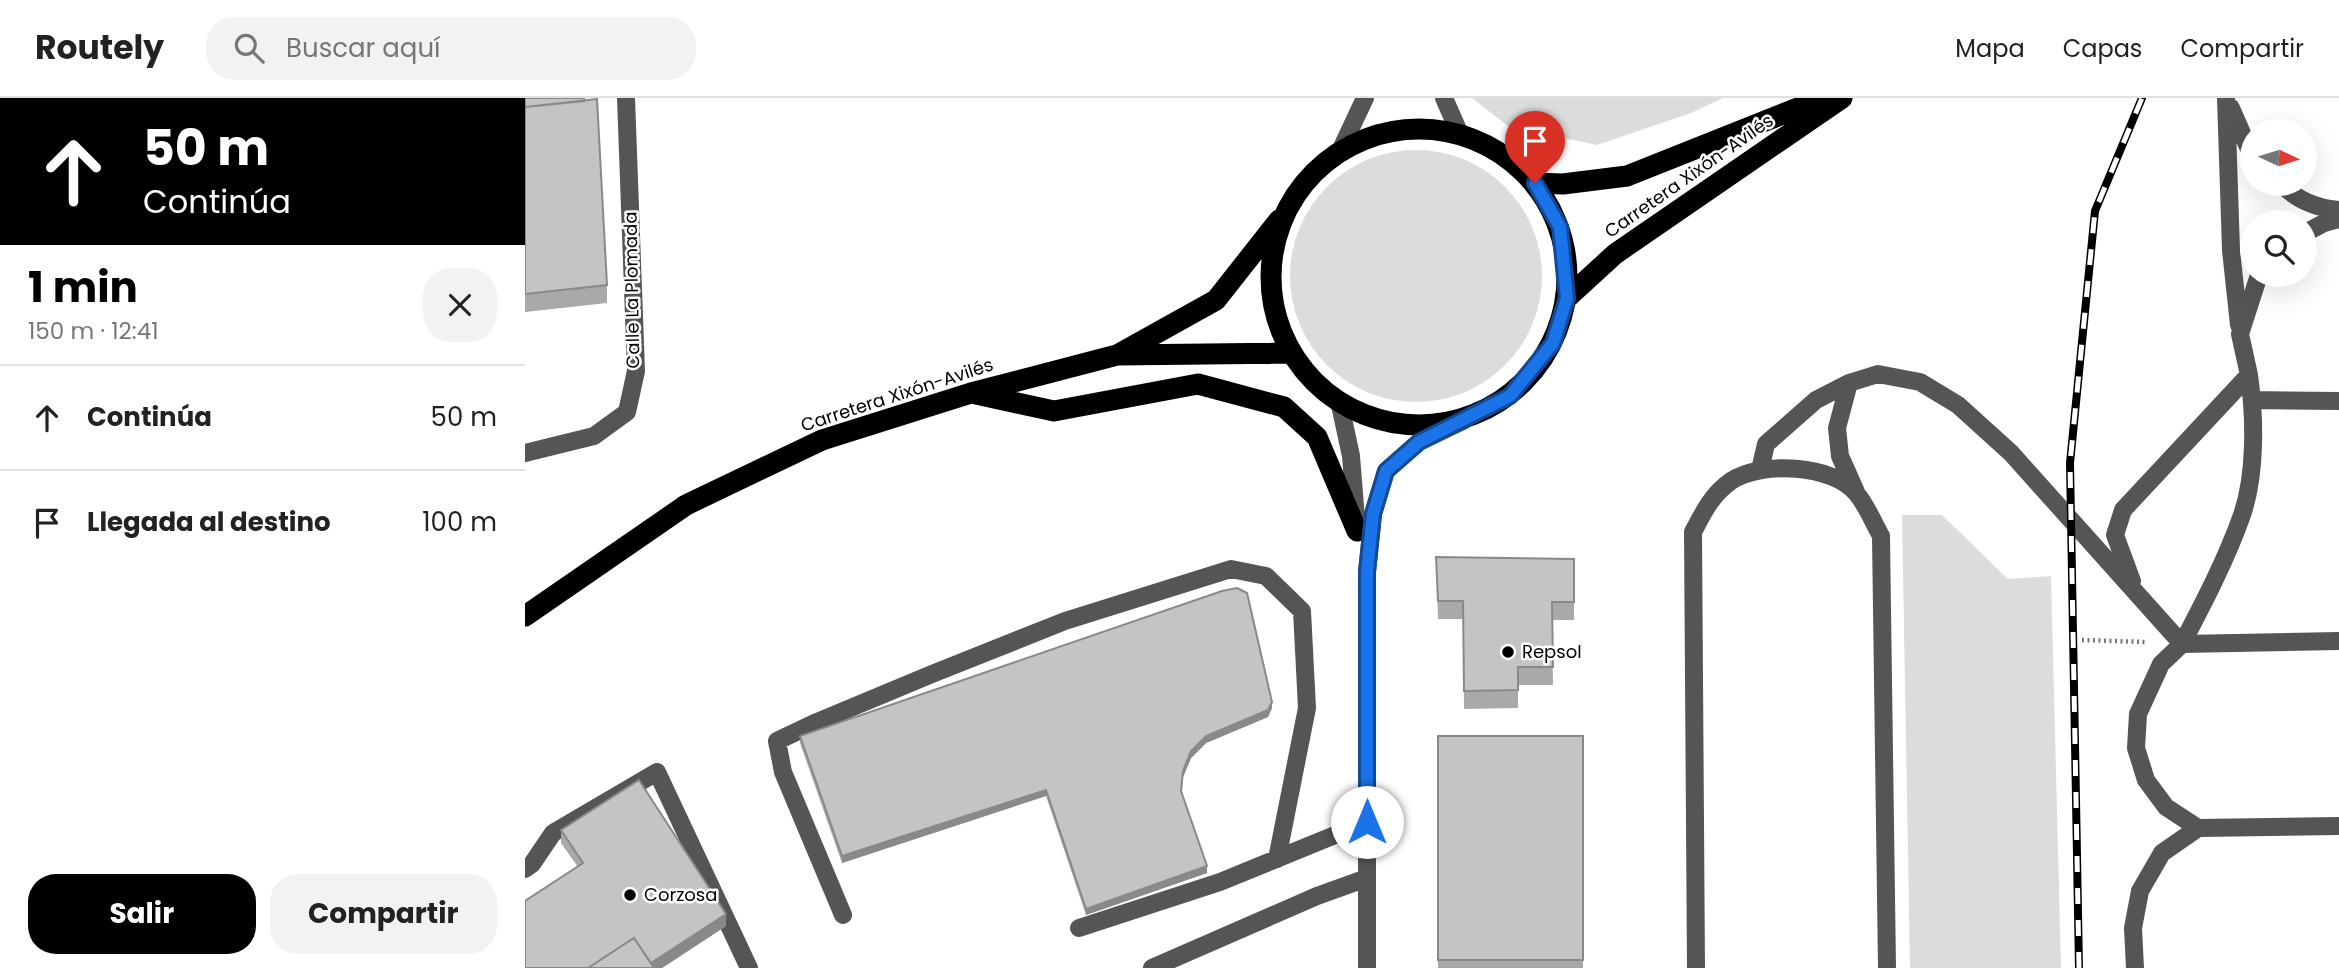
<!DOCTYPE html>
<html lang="es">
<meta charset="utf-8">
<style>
body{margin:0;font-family:Poppins,sans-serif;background:#f2f2f2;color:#222;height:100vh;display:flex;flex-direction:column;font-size:26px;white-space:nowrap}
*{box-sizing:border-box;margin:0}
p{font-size:23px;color:#767676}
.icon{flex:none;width:38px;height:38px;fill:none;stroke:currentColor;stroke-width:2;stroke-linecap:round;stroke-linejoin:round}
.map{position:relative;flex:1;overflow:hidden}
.panel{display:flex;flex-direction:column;background:#fff;width:525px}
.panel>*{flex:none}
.guide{background:#000;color:#fff;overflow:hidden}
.needle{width:46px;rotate:94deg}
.fabs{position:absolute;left:1715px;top:21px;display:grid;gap:14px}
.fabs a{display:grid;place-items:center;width:77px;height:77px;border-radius:50%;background:#fff;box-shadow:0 7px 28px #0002;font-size:35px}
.pin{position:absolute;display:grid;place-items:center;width:60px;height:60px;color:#fff;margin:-72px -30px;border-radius:50% 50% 50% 0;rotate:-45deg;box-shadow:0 0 7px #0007}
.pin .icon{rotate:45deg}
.me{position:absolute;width:77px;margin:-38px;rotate:0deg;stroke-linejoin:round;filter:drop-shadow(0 0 5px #0008)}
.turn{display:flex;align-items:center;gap:24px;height:147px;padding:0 28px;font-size:32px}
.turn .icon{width:91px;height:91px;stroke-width:2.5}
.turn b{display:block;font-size:49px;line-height:60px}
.round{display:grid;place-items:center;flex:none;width:74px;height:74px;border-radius:28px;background:#f2f2f2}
.head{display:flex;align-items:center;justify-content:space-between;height:119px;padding:0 28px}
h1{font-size:42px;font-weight:700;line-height:52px;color:#000}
.primary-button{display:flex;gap:14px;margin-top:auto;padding:14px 28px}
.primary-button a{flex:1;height:80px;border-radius:28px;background:#000;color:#fff;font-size:28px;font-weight:700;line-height:80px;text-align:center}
.primary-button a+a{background:#f2f2f2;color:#222}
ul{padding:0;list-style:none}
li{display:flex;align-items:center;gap:21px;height:105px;padding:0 28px;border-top:2px solid #e0e0e0}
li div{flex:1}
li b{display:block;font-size:26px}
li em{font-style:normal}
header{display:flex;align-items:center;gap:42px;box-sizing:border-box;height:98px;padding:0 35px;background:#fff;border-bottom:2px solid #e0e0e0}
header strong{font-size:33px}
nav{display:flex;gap:38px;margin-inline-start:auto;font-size:24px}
.search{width:490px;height:63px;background:#f2f2f2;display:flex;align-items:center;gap:18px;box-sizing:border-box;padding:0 24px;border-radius:28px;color:#767676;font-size:26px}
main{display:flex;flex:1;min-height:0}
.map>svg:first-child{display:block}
</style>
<header>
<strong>Routely</strong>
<div class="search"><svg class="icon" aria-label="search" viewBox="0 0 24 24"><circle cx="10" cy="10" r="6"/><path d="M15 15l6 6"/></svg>Buscar aquí</div>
<nav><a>Mapa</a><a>Capas</a><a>Compartir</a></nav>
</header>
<main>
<section class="panel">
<div class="guide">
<div class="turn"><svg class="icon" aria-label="ahead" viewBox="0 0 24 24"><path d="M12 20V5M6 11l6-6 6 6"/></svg><div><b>50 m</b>Continúa</div></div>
</div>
<div class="head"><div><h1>1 min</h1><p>150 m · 12:41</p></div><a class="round"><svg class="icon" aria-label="close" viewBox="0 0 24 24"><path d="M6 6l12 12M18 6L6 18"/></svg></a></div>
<ul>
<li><svg class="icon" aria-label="ahead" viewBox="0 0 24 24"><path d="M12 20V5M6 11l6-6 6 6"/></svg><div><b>Continúa</b></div><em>50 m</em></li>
<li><svg class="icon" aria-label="arrive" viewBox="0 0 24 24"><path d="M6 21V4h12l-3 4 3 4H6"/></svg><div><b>Llegada al destino</b></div><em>100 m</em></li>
</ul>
<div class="primary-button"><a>Salir</a><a>Compartir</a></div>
</section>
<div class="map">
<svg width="1814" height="870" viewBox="0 0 1814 870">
<rect width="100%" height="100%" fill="#fff"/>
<path fill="#dcdcdc" d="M947,0h251l-32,15 -94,32 -89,-19z
M765 178a126 126 0 1 1 252 0a126 126 0 1 1-252 0Z
M1377,417h40l66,64 43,-3 10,392h-151z"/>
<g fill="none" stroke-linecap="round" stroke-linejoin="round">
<path stroke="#777" stroke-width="4.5" stroke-dasharray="2 3.5" stroke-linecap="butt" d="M1557,542l64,2"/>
<path stroke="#555" stroke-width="18" d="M919,0l15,34
M1701,0l5,152 8,75
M1706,10l21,48
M817,49l23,-49
M1756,86c16,16 35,24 58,26
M1780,135l19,-10 15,-4
M1324,285l-12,45 3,28 16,36
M1728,302l86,1
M815,307l11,51 5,63
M0,355l69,-17 33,-24 9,-41 -10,-273
M1235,372l6,-26 50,-44 33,-17 29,-9 42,8 38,23 53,48 171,191c22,-42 44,-84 60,-129 14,-41 13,-97 7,-140
M1607,483l-17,-46 8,-25 126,-135 -9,-41 19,-59
M1814,543l-157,3 -21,20 -23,50 -2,34 10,32 20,27 32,21 141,-2
M0,771l7,-5 21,-31 104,-61 92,196
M318,817l-60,-143 -6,-31 40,-19 115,-48 133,-53 166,-52 35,7 36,35 5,97 -30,151
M554,830l141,-46 147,-60
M627,870l165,-72 50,-18
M842,870v-396l6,-58 13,-43 33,-29 44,-21
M1171,870l-3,-436c10,-19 19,-38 38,-51 30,-20 102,-17 126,13 10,12 16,28 24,42l6,432
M1610,870l-2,-40 7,-37 22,-38 36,-25"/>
<path stroke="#000" stroke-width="21" d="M746 179a148 148 0 1 1 296 0a148 148 0 1 1-296 0Z
M1010,85l28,1 64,-8 196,-78
M1042,200l48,-44 227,-156
M594,256l97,-54 63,-80
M451,296l78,17 144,-27 86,23 33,30 40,94
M0,518l161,-111 136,-65 149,-47 146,-38 172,-2"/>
<defs>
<path id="rail" d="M1554,870l-9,-505 25,-252 47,-113"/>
</defs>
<use href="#rail" stroke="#000" stroke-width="8"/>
<use href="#rail" stroke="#fff" stroke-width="5" stroke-dasharray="16" stroke-linecap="butt"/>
</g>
<path fill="#a9a9a9" d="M0,0l82,187v18l-82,9z
M911,459l138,2v61h-22l1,65h-35v23l-54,1 -1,-90h-25z
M747,610l-4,9 -62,26 -15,15 -8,19 -1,15 25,81 -121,42 -40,-119 -204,67 -42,-120v-7z
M913,638h145v232h-145z
M36,732l165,96 -64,42h-137l53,-101 -17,-24z"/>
<path fill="#898989" d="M747,604v6l-4,9 -62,26 -15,15 -8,19v-6l8,-20 15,-15z
M521,692v6l-204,67v-7z
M682,768v7l-121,42v-6z
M201,816v12l-64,42h-14v-3z"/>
<path fill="#c4c4c4" stroke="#898989" stroke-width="2" d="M0,0h59v3l-59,6z
M72,1l10,186 -82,9v-187z
M911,459l138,2v43h-22l1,65h-35v23l-54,1 -1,-90h-25z
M712,490l10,5 25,109 -4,8 -62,26 -15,15 -8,20 -2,20 26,75 -121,43 -40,-119 -204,66 -42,-120 422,-145z
M913,638h145v224h-145z
M114,682l87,134 -75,49 -17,-25 -46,30h-63v-67l58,-38 -22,-33z
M109,840l20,30h-66z"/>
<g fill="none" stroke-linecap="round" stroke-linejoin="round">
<defs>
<path id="route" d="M842,724v-250l6,-58 13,-43 33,-29 91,-46 43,-53 14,-45 -7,-71 -25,-44"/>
</defs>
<use href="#route" stroke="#114b97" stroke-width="18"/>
<use href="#route" stroke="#1a73e8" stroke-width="12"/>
</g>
<g fill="#000" stroke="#fff" stroke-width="2.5">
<circle cx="983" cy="554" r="7"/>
<circle cx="105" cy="797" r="7"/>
</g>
<g text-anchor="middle" stroke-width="5" stroke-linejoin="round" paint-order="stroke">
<g font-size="18" fill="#000" stroke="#fff">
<text transform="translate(1164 78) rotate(-35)" y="6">Carretera Xixón-Avilés</text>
<text transform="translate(107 192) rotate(-91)" y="6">Calle La Plomada</text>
<text transform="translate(372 297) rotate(-18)" y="6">Carretera Xixón-Avilés</text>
</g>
<g font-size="18" fill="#000" stroke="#fff" text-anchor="start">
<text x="997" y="560">Repsol</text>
<text x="119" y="803">Corzosa</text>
</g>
</g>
</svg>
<div class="fabs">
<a><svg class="needle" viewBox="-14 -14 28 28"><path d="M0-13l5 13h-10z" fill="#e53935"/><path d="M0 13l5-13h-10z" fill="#767676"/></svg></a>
<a><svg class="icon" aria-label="search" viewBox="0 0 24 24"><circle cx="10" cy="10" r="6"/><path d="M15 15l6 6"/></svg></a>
</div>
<div class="pin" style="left:1010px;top:85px;background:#d93025"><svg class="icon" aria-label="arrive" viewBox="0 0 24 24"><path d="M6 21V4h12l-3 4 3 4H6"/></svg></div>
<svg class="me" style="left:842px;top:724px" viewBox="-20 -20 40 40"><circle r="19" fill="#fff"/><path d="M0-13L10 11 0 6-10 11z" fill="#1a73e8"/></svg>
</div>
</main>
